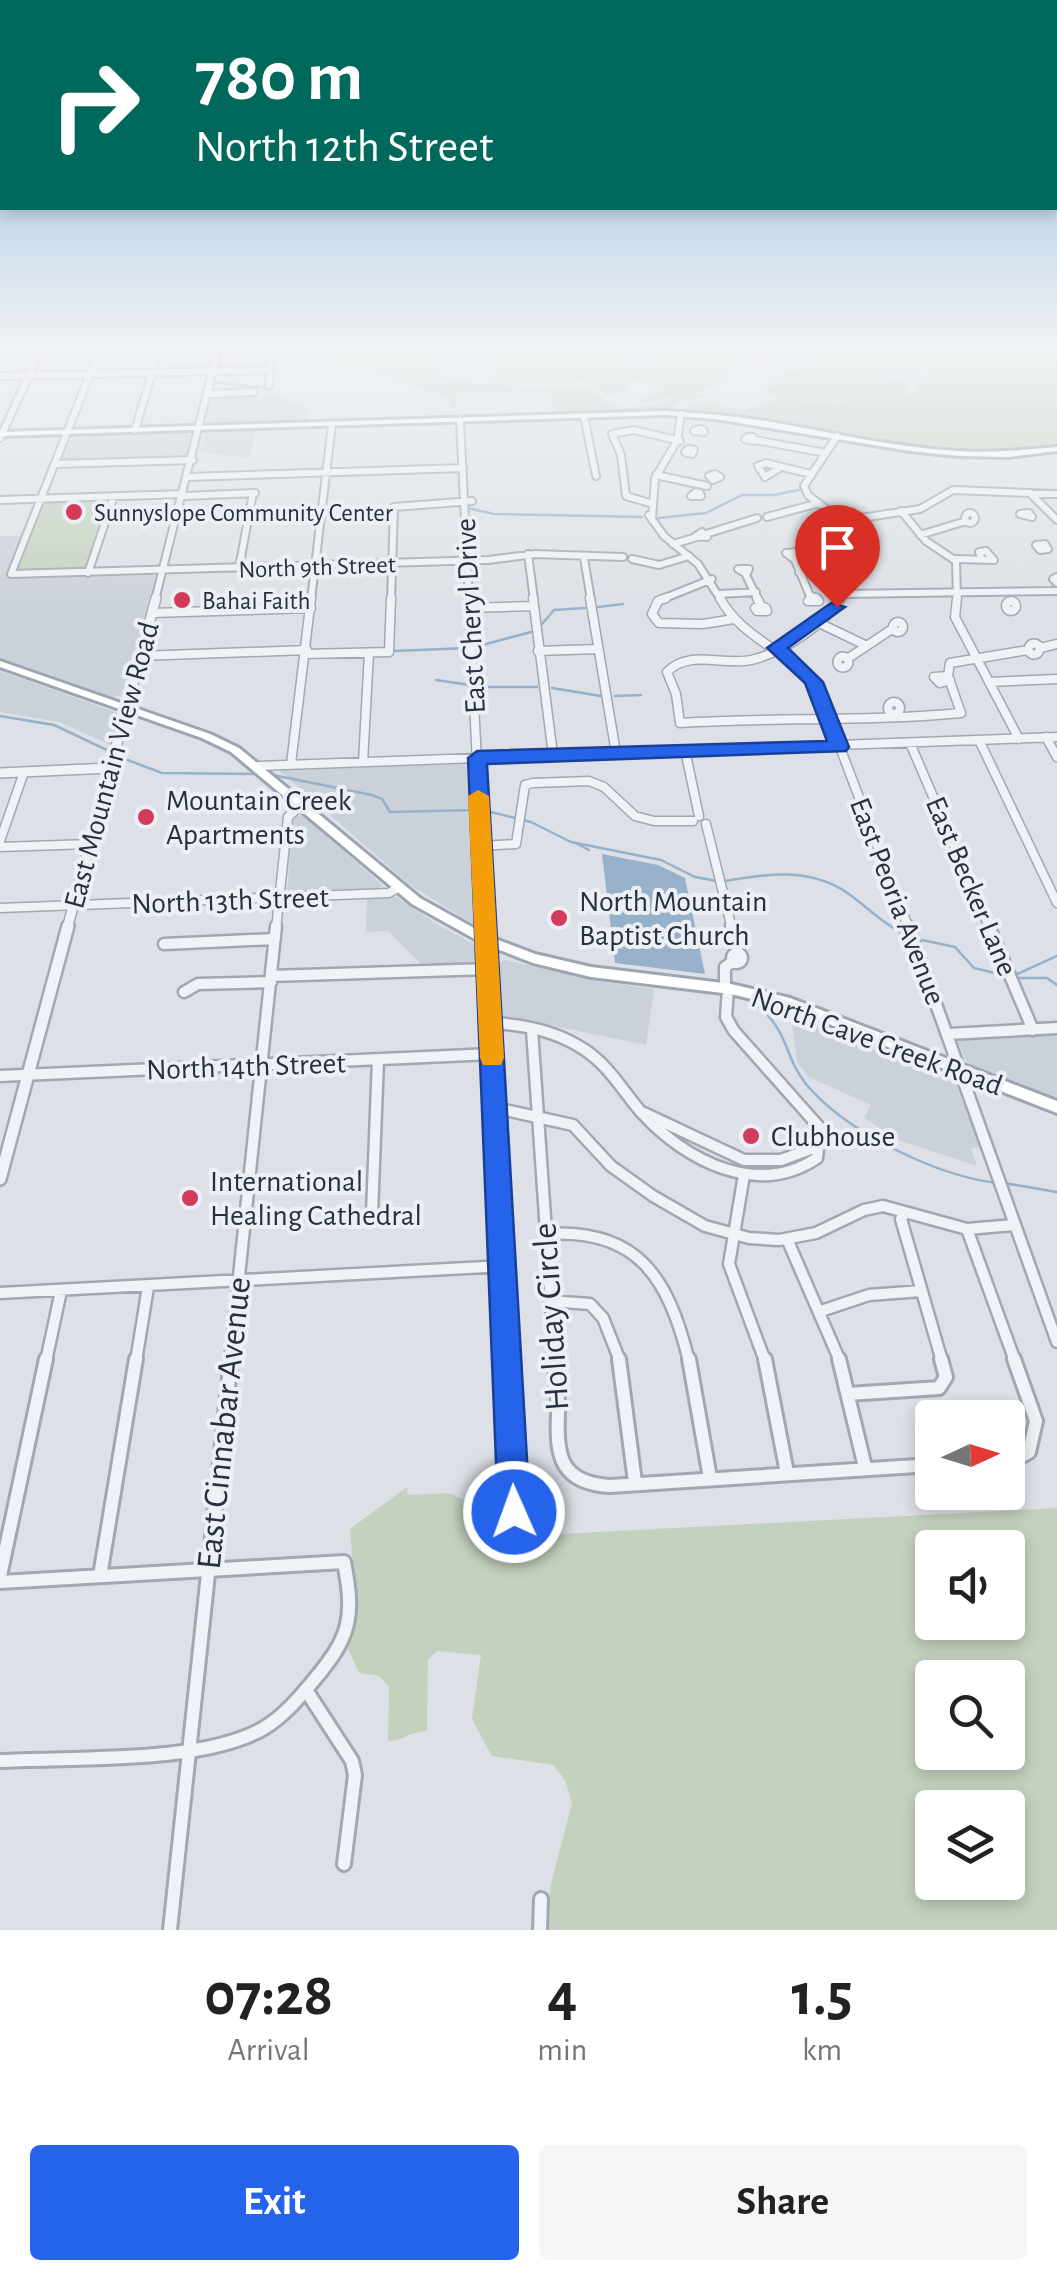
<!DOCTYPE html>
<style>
body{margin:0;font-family:"Alegreya Sans",sans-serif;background:#f6f6f6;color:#222;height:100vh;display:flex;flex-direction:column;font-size:38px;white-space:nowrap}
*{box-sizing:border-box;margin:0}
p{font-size:32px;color:#767676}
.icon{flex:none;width:55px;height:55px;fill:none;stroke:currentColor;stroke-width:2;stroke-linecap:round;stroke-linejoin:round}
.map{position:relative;height:1930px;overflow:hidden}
.sheet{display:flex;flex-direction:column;background:#fff;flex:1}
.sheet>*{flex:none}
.hud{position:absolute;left:0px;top:0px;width:1058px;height:210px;box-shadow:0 5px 15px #0003;background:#00695c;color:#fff;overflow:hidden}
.needle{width:65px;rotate:86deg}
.buttons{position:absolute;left:915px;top:1400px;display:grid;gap:20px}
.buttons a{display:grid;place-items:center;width:110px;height:110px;border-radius:10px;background:#fff;box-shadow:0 5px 15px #0003;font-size:50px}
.pin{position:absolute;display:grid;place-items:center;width:85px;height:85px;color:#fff;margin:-102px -42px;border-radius:50% 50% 50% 0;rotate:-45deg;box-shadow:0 0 10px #0007}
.pin .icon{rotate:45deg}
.me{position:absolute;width:110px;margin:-55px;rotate:358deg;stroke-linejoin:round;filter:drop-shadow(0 0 8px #0008)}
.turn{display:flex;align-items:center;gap:35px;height:210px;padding:0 30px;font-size:45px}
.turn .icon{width:130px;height:130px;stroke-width:2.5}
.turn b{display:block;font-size:70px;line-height:85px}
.eta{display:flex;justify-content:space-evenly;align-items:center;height:170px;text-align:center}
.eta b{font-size:60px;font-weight:600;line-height:70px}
.action{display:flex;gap:20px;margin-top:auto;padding:20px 30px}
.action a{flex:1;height:115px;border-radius:10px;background:#2563eb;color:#fff;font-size:40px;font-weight:600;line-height:115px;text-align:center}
.action a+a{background:#f6f6f6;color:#222}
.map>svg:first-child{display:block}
</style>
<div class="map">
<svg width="1057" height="1930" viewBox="0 0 1057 1930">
<rect width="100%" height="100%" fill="#dde1e7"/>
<path fill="#cbd1d9" d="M272,394l36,13 -2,15 -101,1 6,-28z
M256,430l-6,28 -52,-6 8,-21z
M190,431l5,3 -9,24 -126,2 14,-25z
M0,536h22l-15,35 6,6 143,-2 -33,120 -10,2 -113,-39z
M0,671l118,42 -7,32 -52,-23 -59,-10z
M471,762l9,158 -7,4 -63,-39 -130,-114z
M297,815l8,2 76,67 -1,4 -93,4 6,-72z
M397,897l44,30 39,20 1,17 -57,3 -36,-36 -22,1 1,-34z
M505,960l91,21 58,8 -8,56 -149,-31 -3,-49z
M791,1013l163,66 26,68 -9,1 6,18 -79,-26 -34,-22 7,-13 -62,-28 -12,-15z
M1057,1033v65l-89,-34 -11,-23z"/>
<path fill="#c4d1be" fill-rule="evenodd" d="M306,349h91l53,15 -11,4v6l9,6 88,9 56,-2c20,37 73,14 106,6l8,3 -24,4 -11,10 -116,4 -5,-22 -94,-1v17h-6l-2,-10 -84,-31 -28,-1 -8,-9z
M430,349h194l4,10 -34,26h-6l-2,-6 -13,2 2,3 -63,1 -21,-5 10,-10 -5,-16 -11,-2 -19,6z
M701,349h43l-17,19 5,9c-26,16 -56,18 -86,26l-6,-3 20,-7 4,-6 -30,-8 -5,3 -1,7 -23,7 -5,-6c11,-36 73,-30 101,-41z
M780,349h267l-4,3 4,3 10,-1v91c-97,20 -198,-9 -293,-27 -26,-4 -52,-4 -77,-9l1,-6 6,-2 51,9 33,-10 59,2 19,-3h-76l-19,-12 18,-3 -13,-8 4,-2 7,2c23,-15 112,-5 134,12l-5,8 -37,3 45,-3 1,-10 -13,-9 31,-1 -4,-4c-38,2 -119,6 -149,-23z
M109,500l-24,70 -71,1 29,-70z
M407,1487l1,8 41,-2 35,16 7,-9h13l-14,22 3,19c11,8 22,11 33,1l2,-20 31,12 498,-26v422h-513l8,-50 20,-77 -7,-23 -12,-15 -61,-9 -20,-37 9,-64 -44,-4 -9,9 -1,71c-17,1 -23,9 -39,10l1,-54 -10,-11 -20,-3 -12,-27 10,-30 -7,-87zM932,1548h76v74h-76zM932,1678h76v74h-76zM932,1808h76v74h-76z"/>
<path fill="#96b1c9" d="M602,854l56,11 27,13 20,96 -90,-11z"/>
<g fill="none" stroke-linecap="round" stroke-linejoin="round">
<path stroke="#96b1c9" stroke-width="2.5" d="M216,382l55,7
M454,505l40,9 148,3
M659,518l47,-5 36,-18h32l29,-6
M598,607l25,-3
M542,624l12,-14 31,-2
M475,647l56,-15
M394,651l73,-3
M436,680l34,5
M478,687h59
M552,688l49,8
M615,696l26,-1
M0,716l54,9 57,27
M117,756l45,17 93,1
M268,774l104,21 10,4 8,13 85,-2
M483,810l48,12 40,20 90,18 34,17 22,4
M577,844l12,6
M725,881c45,-8 90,-14 128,16 17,13 32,28 51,37
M922,940l33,7 19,21 29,7
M1013,976l44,-20
M1016,978h31l10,7
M758,1006c32,27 26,51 48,78 40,48 129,91 190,99
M1004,1183l53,9"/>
<defs>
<path id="minor-far3" d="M100,349l-89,225 477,-14 47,-6 88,3
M224,362l3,-13
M0,376l271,-6
M269,386l1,-37
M208,394l45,-2
M584,416l12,60
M460,421l9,179
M699,429l4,1 1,2 -10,-1z
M135,430l24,-81
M837,436l-33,50 4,9 32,25
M748,437h5v4l-8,-2z
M0,438l41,-89
M755,440l71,13
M688,449l6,1 -2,4 -7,-2z
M55,464l138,-4
M778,469l-13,8 -7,-11 8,-3 45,11
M715,474l5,3 -7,3 -4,-4z
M656,475l51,11
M188,477l275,-9
M696,492l4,1 1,3h-10z
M1030,493l27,27
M183,496l72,-3
M0,500l183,-6
M650,503l-24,-7 -5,-41 -9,-21 22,-4 46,11
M901,511l25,30 30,20 1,39
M965 518a5 5 0 1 1 10 0a5 5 0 1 1-10 0Z
M1029,513l3,4 -12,-3z
M767,517l52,-14
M702,532l5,5 -11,-1z
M706,534l51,-16
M920,535l46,-14
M673,544l24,-7
M1045,544l3,5 -8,1 -4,-5z
M528,554l6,46
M793,557l3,-5 -10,1 9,7 15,36
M584,558l7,42
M632,559l27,6 30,-9
M955,559l39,1 -8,-9 -7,1 2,5
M698,564l23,36
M239,568l14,-75
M799,572l31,-1
M88,573l26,-77
M745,573l-7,-4h11l-3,6 12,25
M1057,577l-4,2 4,4
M719,594l37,-2
M840,594l217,-3
M311,600l21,-176
M391,600l3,-93 78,-6
M660,600l52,-21
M809,600l3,-4 6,4
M839,600l-24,-66 6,-10 99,-15 33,-19 104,4"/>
<path id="minor-far2" d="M469,598l16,331
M533,598l20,157
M590,598l26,155
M666,598l-8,3 -6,13 7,9 44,1 31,-5
M720,598c23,43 73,53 99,94l90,237
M757,598l4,8
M811,598l-3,3h11l-3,-3
M841,598c-17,27 -59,55 -90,62 -28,6 -62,-11 -84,12l9,22 4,29c94,-6 187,-1 281,-10l-13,-37 2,-13 78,-13
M957,598l-2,19 64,122
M1006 606a5 5 0 1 1 10 0a5 5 0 1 1-10 0Z
M761,606l5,2 1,3h-10l-2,-3z
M470,608l63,-2
M152,613l159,-5
M893 627a5 5 0 1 1 10 0a5 5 0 1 1-10 0Z
M817,622l48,23
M1028.5 649a5.5 5.5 0 1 1 11 0a5.5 5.5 0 1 1-11 0Z
M1040,648l17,-4
M538,651l59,-2
M305,654l84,-2 2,-54
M140,656l167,-6
M837.5 662a5.5 5.5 0 1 1 11 0a5.5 5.5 0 1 1-11 0Z
M847,659l45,-30
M948,676l-14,1 6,6 10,-3
M989,682l68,-3
M888 708a6 6 0 1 1 12 0a6 6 0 1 1-12 0Z
M1046,737l11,20
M979,740l78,163
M910,743l80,186
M685,750l14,66
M363,762l6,-109
M291,764l20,-166
M258,766l799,-29
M706,824l26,105
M0,841l24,-69
M481,846l35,-2 9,-59 8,-2 56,-2 15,6 31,29 19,5h39
M0,847l90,-3
M0,908l389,-15 10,-6
M276,929l12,-112 14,-13"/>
<path id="minor-far1" d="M485,926l21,435
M731,926l7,27
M908,926l149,416
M989,926l44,104
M164,944l111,-5
M732 958a5 5 0 1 1 10 0a5 5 0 1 1-10 0Z
M271,976l217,-7
M725,988v-21l9,-6
M184,992l14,-8 73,-2
M490,1023c33,1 67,8 95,27 24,16 38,41 56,62 44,49 117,86 176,46l3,-30 -86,-97 -8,-14 2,-28
M532,1030l23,331
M949,1034l108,-6
M0,1076l492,-22
M505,1110l68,15 38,41 42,30 52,30 44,12 30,2 37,-7 48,-23 19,-4 84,23 47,-4
M644,1113l100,47h37l40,-15
M744,1175l-15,89 36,97
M372,1213l6,-153
M904,1213l-3,6 41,142
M967,1229l48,132
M545,1234c94,-6 123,44 144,127
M787,1239l53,122
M0,1293l504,-27
M550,1301l40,3 13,14 17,43
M821,1311l48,-16 52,-4
M46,1361l15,-70
M136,1361l12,-74
M230,1361l46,-435"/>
<path id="minor" d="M554,1359c2,18 5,38 4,56 -2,42 3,68 52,71l322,-21
M619,1359l16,123
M689,1359l21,119
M765,1359l22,114
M839,1359l26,108
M848,1394l91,-6 7,-11 -5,-18
M1008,1464l21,-12 7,-31 -22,-62
M506,1528l8,-16 -8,-153
M0,1576l46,-217
M100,1576l36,-217
M0,1582l344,-20c11,56 6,75 -30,118 -15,18 -30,36 -50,48 -61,36 -192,29 -264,33
M306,1690l46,71 3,14 -11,89
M170,1930l61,-571
M540,1930l1,-31"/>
<path id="tertiary-far2" d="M649,515l15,21 34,28
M652,520l3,-42 22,-37 4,-27
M155,600l63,-251"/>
<path id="tertiary-far1" d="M0,773l110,-5
M67,929l89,-331"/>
<path id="tertiary" d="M0,1179l68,-253"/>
<path id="primary" d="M666,411c34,2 67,5 100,10 63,11 126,26 191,30 33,2 67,-1 100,-4v4l-49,6 -49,-1 -49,-5 -195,-32 -49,-4 -666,21v-4z
M0,661l210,73 29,14 181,150 70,39 45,17 56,13 140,17 59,14 267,103v12l-269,-105 -57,-14 -140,-17 -58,-14 -51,-20 -70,-39 -181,-152 -29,-14 -202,-71z"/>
</defs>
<use href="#minor-far3" stroke="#a2a8b1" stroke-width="10"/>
<use href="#minor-far2" stroke="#a2a8b1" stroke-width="11"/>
<use href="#minor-far1" stroke="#a2a8b1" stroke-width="15"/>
<use href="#minor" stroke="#a2a8b1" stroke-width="18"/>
<use href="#tertiary-far2" stroke="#a2a8b1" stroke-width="10"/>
<use href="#tertiary-far1" stroke="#a2a8b1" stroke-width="12"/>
<use href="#tertiary" stroke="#a2a8b1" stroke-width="16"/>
<use href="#primary" stroke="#9ca6b3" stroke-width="6"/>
<use href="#minor-far3" stroke="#eff2f6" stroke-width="6"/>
<use href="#minor-far2" stroke="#eff2f6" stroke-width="8"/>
<use href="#minor-far1" stroke="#eff2f6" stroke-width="10"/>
<use href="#minor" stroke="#eff2f6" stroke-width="12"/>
<use href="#tertiary-far2" stroke="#eff2f6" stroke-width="6"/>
<use href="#tertiary-far1" stroke="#eff2f6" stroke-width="9"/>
<use href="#tertiary" stroke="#eff2f6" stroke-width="11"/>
<use href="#primary" fill="#fff" fill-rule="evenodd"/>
</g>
<linearGradient id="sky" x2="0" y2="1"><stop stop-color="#87b3dc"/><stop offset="0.56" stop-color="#f0f2f4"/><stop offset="1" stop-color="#f0f2f4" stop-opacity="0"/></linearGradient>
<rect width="1057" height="620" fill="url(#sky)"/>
<path fill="#2563eb" stroke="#184099" stroke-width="2.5" d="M831,603l14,4 -57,41 35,34 26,65 -3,4 -359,13 43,748 -5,11 -11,4 -11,-4 -5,-11 -30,-754 9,-7 350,-10 -22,-58 -38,-35z"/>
<path fill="#f59e0b" d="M478,790l11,6 15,262 -3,7h-18l-3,-7 -12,-262z"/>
<g fill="#d23c5a" stroke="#ecf0f5" stroke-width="4">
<circle cx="74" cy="512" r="10"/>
<circle cx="182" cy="600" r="10"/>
<circle cx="146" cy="817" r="10"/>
<circle cx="559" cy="918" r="10"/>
<circle cx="751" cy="1136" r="10"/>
<circle cx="190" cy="1198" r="10"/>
</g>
<g text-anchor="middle" stroke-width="8" stroke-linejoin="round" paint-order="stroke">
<g font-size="25" fill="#26303e" stroke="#ecf0f5" text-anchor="start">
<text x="94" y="521">Sunnyslope Community Center</text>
<text x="202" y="609">Bahai Faith</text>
</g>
<g font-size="25" fill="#26303e" stroke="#ecf0f5">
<text transform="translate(317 566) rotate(-2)" y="9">North 9th Street</text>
</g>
<g font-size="30" fill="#26303e" stroke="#ecf0f5">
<text transform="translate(470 616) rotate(-93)" y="10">East Cheryl Drive</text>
<text transform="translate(111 765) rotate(-75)" y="10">East Mountain View Road</text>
<text transform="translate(972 886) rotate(67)" y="10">East Becker Lane</text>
<text transform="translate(230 900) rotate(-2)" y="10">North 13th Street</text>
<text transform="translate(898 901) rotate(69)" y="10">East Peoria Avenue</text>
<text transform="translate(877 1041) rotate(20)" y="10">North Cave Creek Road</text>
<text transform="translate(246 1066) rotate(-2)" y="10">North 14th Street</text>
</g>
<g font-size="30" fill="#26303e" stroke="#ecf0f5" text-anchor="start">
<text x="166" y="810">Mountain Creek<tspan x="166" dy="34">Apartments</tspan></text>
<text x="579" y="911">North Mountain<tspan x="579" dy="34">Baptist Church</tspan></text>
<text x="771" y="1146">Clubhouse</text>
<text x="210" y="1191">International<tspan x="210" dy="34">Healing Cathedral</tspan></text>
</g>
<g font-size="35" fill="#26303e" stroke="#ecf0f5">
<text transform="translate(550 1317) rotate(-94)" y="12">Holiday Circle</text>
<text transform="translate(223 1423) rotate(-84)" y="12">East Cinnabar Avenue</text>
</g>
</g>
</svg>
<div class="buttons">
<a><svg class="needle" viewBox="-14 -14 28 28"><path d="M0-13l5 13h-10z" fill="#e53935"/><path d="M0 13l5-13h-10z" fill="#767676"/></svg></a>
<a><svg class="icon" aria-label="sound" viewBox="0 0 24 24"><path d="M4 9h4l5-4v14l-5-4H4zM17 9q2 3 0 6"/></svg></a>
<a><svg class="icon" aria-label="search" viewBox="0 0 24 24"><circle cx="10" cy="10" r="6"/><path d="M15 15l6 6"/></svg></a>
<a><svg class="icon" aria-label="layers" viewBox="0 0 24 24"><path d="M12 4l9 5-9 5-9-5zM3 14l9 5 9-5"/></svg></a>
</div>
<div class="pin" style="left:837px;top:607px;background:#d93025"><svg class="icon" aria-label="arrive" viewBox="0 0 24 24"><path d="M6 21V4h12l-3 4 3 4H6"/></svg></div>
<svg class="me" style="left:514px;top:1512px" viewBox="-20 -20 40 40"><circle r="17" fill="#2563eb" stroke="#fff" stroke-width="3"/><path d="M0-11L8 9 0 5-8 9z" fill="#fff"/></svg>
<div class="hud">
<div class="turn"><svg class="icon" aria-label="right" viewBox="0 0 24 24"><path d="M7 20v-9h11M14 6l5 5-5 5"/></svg><div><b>780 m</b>North 12th Street</div></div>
</div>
</div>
<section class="sheet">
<div class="eta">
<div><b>07:28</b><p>Arrival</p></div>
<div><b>4</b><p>min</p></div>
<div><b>1.5</b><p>km</p></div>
</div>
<div class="action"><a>Exit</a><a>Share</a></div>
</section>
